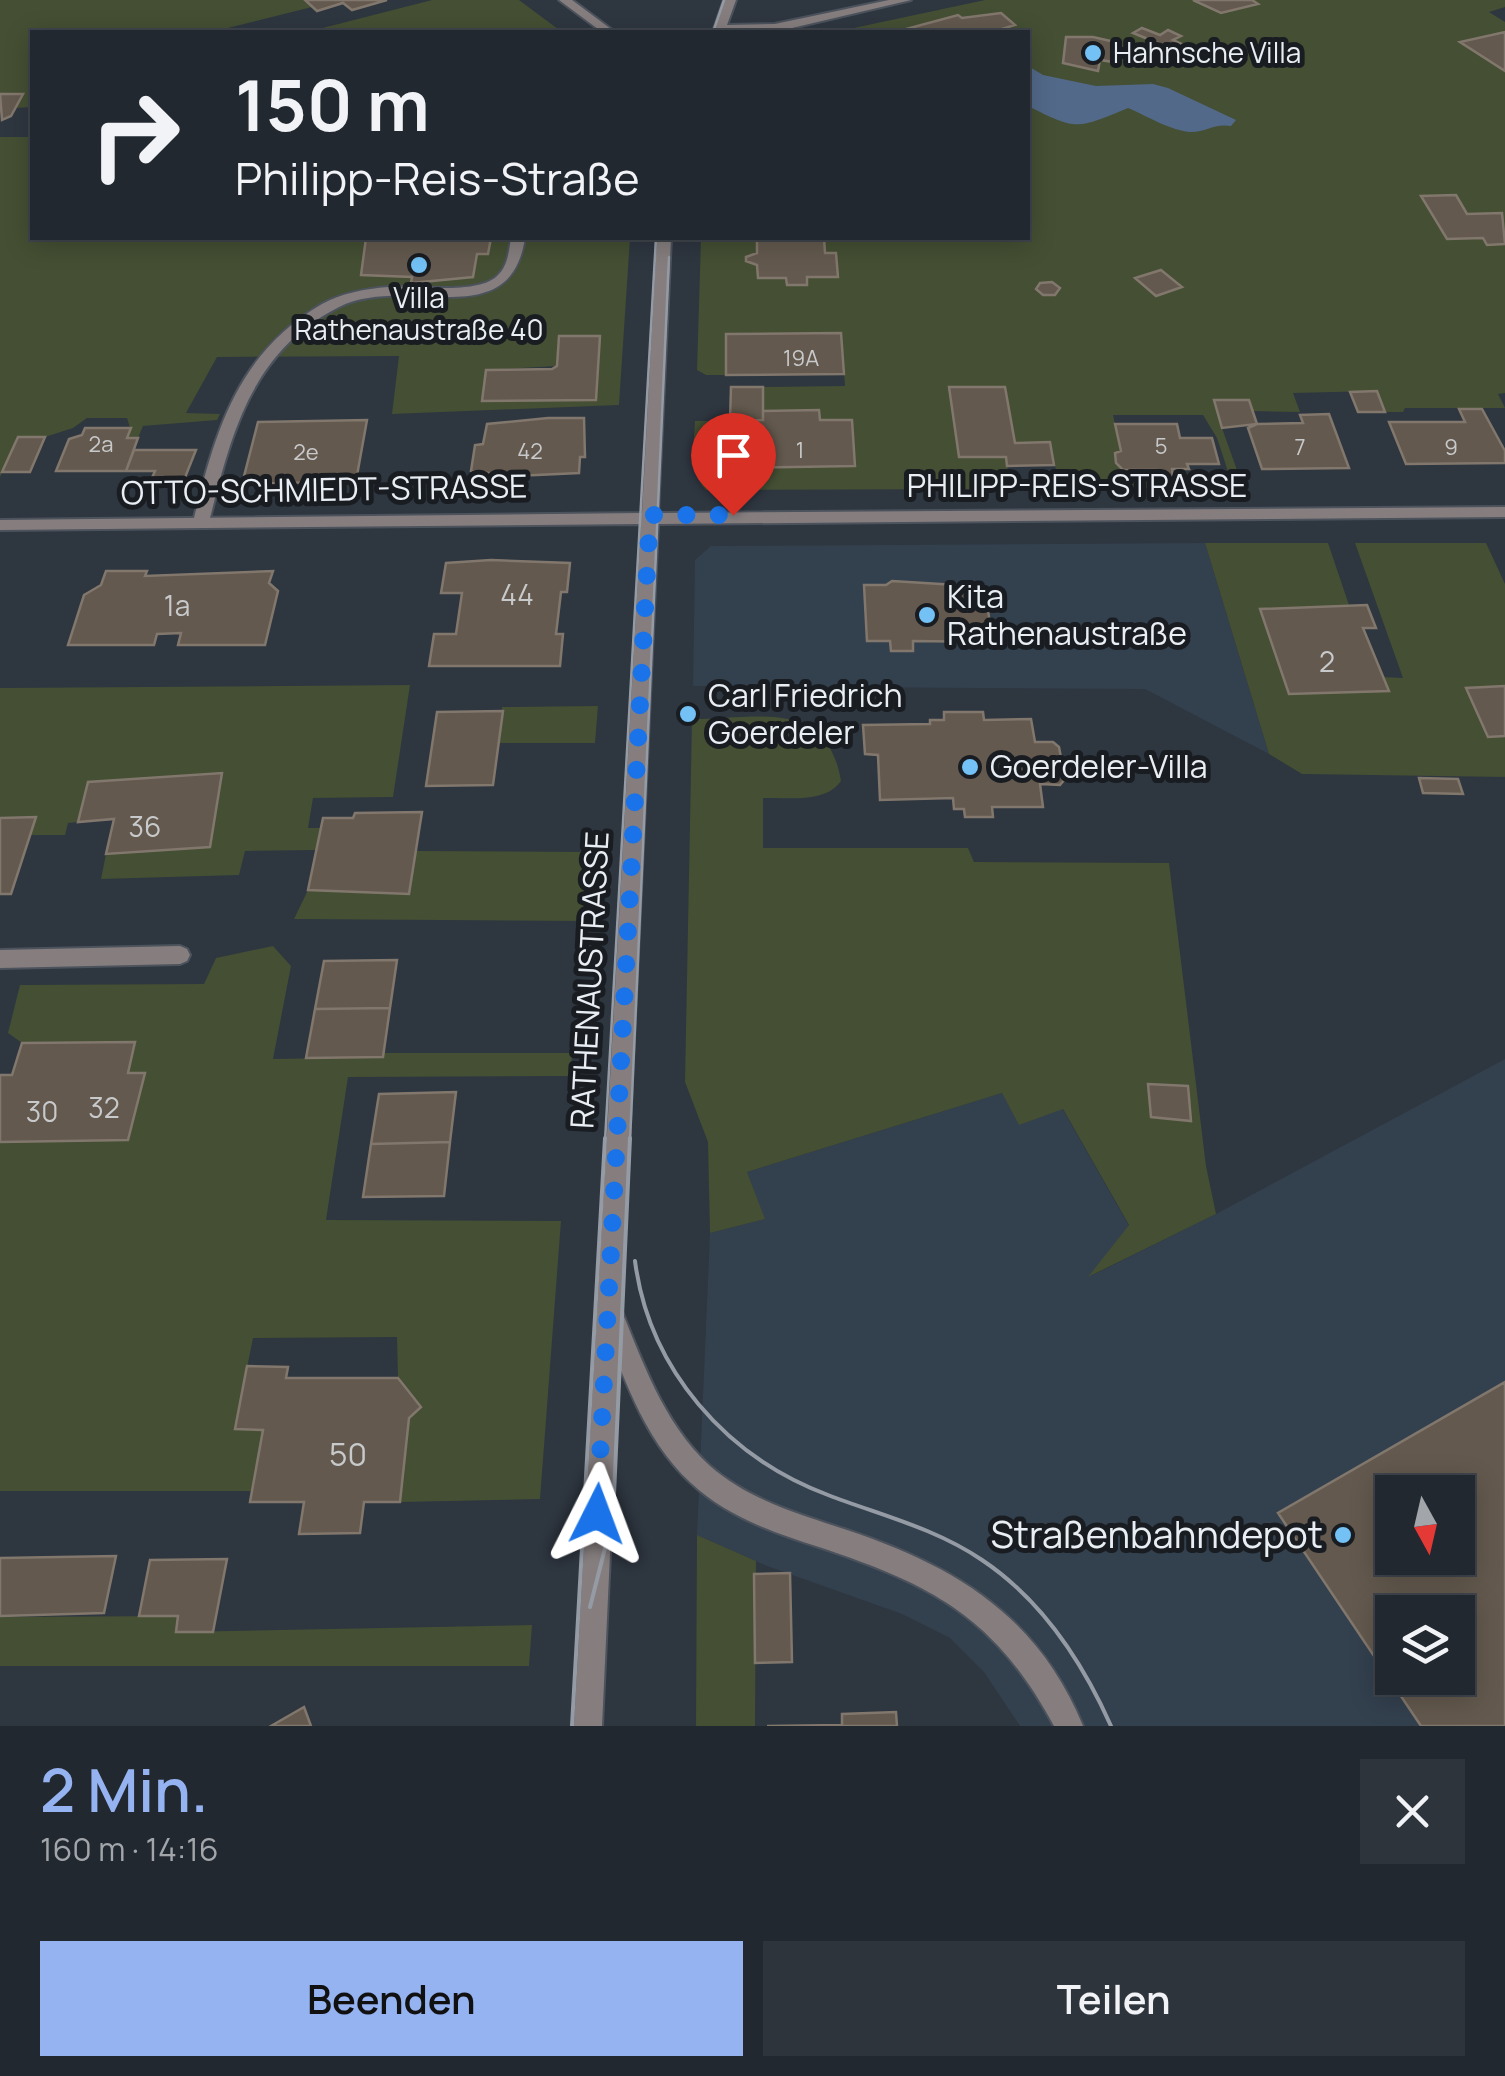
<!DOCTYPE html>
<html lang="de">
<meta charset="utf-8">
<style>
body{margin:0;font-family:Manrope,sans-serif;background:#2e343c;color:#f1f3f6;height:100vh;display:flex;flex-direction:column;font-size:38px;white-space:nowrap}
*{box-sizing:border-box;margin:0}
p{font-size:32px;color:#a2a6ab}
.icon{flex:none;width:55px;height:55px;fill:none;stroke:currentColor;stroke-width:2;stroke-linecap:round;stroke-linejoin:round}
.map{position:relative;height:1726px;overflow:hidden}
.details{display:flex;flex-direction:column;background:#222830;flex:1}
.details>*{flex:none}
.banner{position:absolute;left:30px;top:30px;width:1000px;height:210px;border-radius:0px;box-shadow:0 5px 25px #0003,0 0 0 2px #3f444c;background:#222830;color:#f1f3f6;overflow:hidden}
.needle{width:65px;rotate:172deg}
.fabs{position:absolute;left:1375px;top:1475px;display:grid;gap:20px}
.fabs a{display:grid;place-items:center;width:100px;height:100px;border-radius:0px;background:#222830;box-shadow:0 5px 25px #0003,0 0 0 2px #3f444c;font-size:50px}
.pin{position:absolute;display:grid;place-items:center;width:85px;height:85px;color:#fff;margin:-102px -42px;border-radius:50% 50% 50% 0;rotate:-45deg;box-shadow:0 0 10px #0007}
.pin .icon{rotate:45deg}
.me{position:absolute;width:110px;margin:-55px;rotate:3deg;stroke-linejoin:round;filter:drop-shadow(0 0 8px #0008)}
.turn{display:flex;align-items:center;gap:35px;height:210px;padding:0 40px;font-size:45px}
.turn .icon{width:130px;height:130px;stroke-width:2.5}
.turn b{display:block;font-size:70px;line-height:85px}
.round{display:grid;place-items:center;flex:none;width:105px;height:105px;border-radius:0px;background:#2e343c}
.overview{display:flex;align-items:center;justify-content:space-between;height:170px;padding:0 40px}
h1{font-size:60px;font-weight:600;line-height:75px;color:#95b2f1}
.cta{display:flex;gap:20px;margin-top:auto;padding:20px 40px}
.cta a{flex:1;height:115px;border-radius:0px;background:#95b2f1;color:#111;font-size:40px;font-weight:600;line-height:115px;text-align:center}
.cta a+a{background:#2e343c;color:#f1f3f6}
.map>svg:first-child{display:block}
</style>
<div class="map">
<svg width="1505" height="1726" viewBox="0 0 1505 1726">
<rect width="100%" height="100%" fill="#2e3640"/>
<path fill="#33404e" fill-rule="evenodd" d="M1205,543l64,211 -124,-65 -452,-3 2,-126 16,-14z
M1505,1059v667h-485l-36,-54 -34,-34 -48,-24 -135,-48 -70,-31 13,-302 54,-14 -17,-47 255,-79 60,15 67,118 -38,50 125,-62zM1392,1492h66v66h-66zM1392,1612h66v66h-66z"/>
<path fill="#444f33" fill-rule="evenodd" d="M0,0h305l7,7 -100,25h-180v75l-17,1 7,-14h-22z
M432,0h87l43,32h-255z
M985,0h208l28,13 36,-9 -5,-4h253v7l-16,5 16,10v10l-44,11 44,28v322l-7,1 7,14h-100l-2,4h-18l-9,-21 -83,2 7,19 -48,-1 -30,17 21,59h-10l-16,-49 -14,-23h-90l8,36 -6,3 8,16 26,-1 5,19 -94,1 -10,-47 -35,1 -10,-56h-55l9,70h47l5,32 -305,1c-18,-18 -12,-45 -11,-69h35l2,47 123,-2 -4,-46h-31l-1,-10 -56,1v-24l82,-1 -4,-53 -115,1v41h-20l-9,-5 4,-132h327v-206h-193zM785,238h38l2,15h11l2,24h-31l-20,8 -1,-7h-28l-1,-13 -11,-4v-4l11,-4 1,-12z
M0,137h32v101h334l-5,37 51,2v6l61,-6 4,-23h11l3,-16h139l-11,167 -227,9 7,-58 -182,1 -31,56 34,1 -3,6 -74,6 -5,12h-11l3,-10 -3,-10h-40l-14,10 -28,9h-27l-18,40zM560,336l36,63 -114,2 4,-31 71,-4z
M1205,543h123l21,62 -89,4 30,85 98,-3 -5,-14 20,1 -48,-135h131l19,41v193l-203,-3 -33,-20z
M410,685l-17,112 -80,1 -5,30h13l-5,22 -71,1 -6,24 -138,4 5,-25 104,-7 11,-73 -132,8 -11,40 -10,1 -3,12h-35l5,-18 -35,1v-130z
M598,706l-3,37h-96l3,-36z
M692,719c65,0 135,-22 149,62 -16,23 -53,16 -78,17v50h205l6,14 195,1 37,303 10,48 -128,63 41,-52 -66,-116 -44,16 -17,-32 -255,79 18,47 -55,14 -2,-91 -23,-60z
M416,851l171,1 -4,69 -289,-2 14,-29 101,4z
M273,946l18,20 -18,93 109,-2 2,-4h188l-1,23 -223,1 -22,143 235,1 -21,278 -140,3 9,-84 12,-11 -23,-29 -1,-41 -144,1 -18,90 28,2 -11,61h-252v-349l128,-2 17,-66 -17,-1 7,-31 -113,1 -14,-10 12,-48 184,-1 12,-26z
M697,1535l59,26 -1,165h-59z
M178,1616l-1,16 355,-7 -3,41h-529v-49z"/>
<path fill="#526989" d="M1028,66l15,9 53,11 57,-2 15,4 68,32 -5,6c-17,-3 -24,6 -40,6 -20,-1 -44,-16 -63,-24 -51,21 -51,23 -100,-2z"/>
<path fill="#63594e" stroke="#82776c" stroke-width="2.5" fill-rule="evenodd" d="M305,0h82l-35,10 -9,-7 -26,8z
M1193,0h59l6,4 -37,9z
M1001,13l14,12 -23,7h-97l63,-17 4,3z
M1142,28l18,7 8,-5 13,6 -8,4 11,5 -9,5 -42,-17z
M1505,32v39l-45,-29z
M1066,37h27l22,5 -1,6 9,1 -3,14 -20,-3 -2,11 -35,-8z
M0,94h23l-12,22 -9,4z
M1456,195l11,19 35,-1 3,31 -18,1 -4,-7 -36,1 -26,-43z
M366,238h125l-3,16h-11l-4,23 -62,6 1,-6 -51,-2z
M784,238h40l1,15h11l2,24h-31v8h-20l-1,-7h-28l-1,-13 -11,-4v-4l11,-4v-12z
M1161,270l21,17 -26,9 -21,-18z
M1052,282l8,6 -5,7h-12l-7,-6 4,-6z
M841,333l3,41 -118,1v-41z
M559,336h41l-4,64 -114,1 4,-31 66,-1 5,-3z
M731,387h32v33l-33,1z
M949,387h56l10,56 35,-1 4,23 -47,1 -1,-9h-47z
M1377,391l8,21h-27l-8,-20z
M1214,400h35l8,24 -35,4z
M1459,409h23l23,42v12l-99,1 -17,-42h76z
M819,410l1,10h32l3,46 -124,2 -1,-47 33,-1v-9z
M1329,414l20,54 -87,1 -14,-41 9,-4 46,-1 -3,-8z
M548,418h36l1,39h-5l-1,16 -64,3 -44,-5 4,-26 8,-1 4,-20z
M367,420l-11,61 -114,3 16,-62z
M1115,424h62l3,14h32l7,26h-32l2,5h-17l1,7h-15l-2,-6h-33l-7,-7 -1,-10 6,-2z
M85,428h46l-4,10h11l-12,33h-70l13,-32 13,-4z
M18,437h27l-15,35h-28z
M134,450h62l-12,30h-33l4,-9h-29z
M491,560l79,3 -3,29h-6l-5,42h7l-3,32h-131l5,-32h22l6,-41h-21l5,-30z
M106,571h41l-2,5 128,-5 -4,12 9,8 -13,54h-87l3,-12 -24,1 -3,11h-86l16,-50 17,-10z
M892,581l64,4 1,8h29l6,49 -79,-1v10h-22l-1,-10h-23l-3,-56h22z
M1367,605l9,23h-13l26,63 -100,3 -29,-85z
M1505,686v50l-17,1 -22,-49z
M503,711l-10,74 -67,1 11,-74z
M944,712h39l1,8 47,-1 4,23h18l6,5 6,32 -5,6 -20,-1 3,23h-51l1,10h-28l-1,-8h-10l-1,-11 -73,2 -2,-45 -13,-1 -2,-29 67,-1v-4h14z
M222,773l-12,74 -104,7 8,-35 -36,3 10,-40z
M1419,778l39,1 5,15 -40,-1z
M422,812l-13,82 -101,-4 15,-72h30l2,-5z
M36,817l-25,77h-11v-76z
M397,960l-7,48 -75,1 9,-48z
M390,1008l-7,49 -77,1 9,-49z
M135,1042l-7,31h17l-17,67 -128,2v-67h12l10,-32z
M1148,1084l40,2 3,35 -40,-4z
M456,1092l-6,50 -79,2 8,-50z
M450,1142l-6,54 -81,1 8,-53z
M247,1366l41,1 -2,11h112l23,29 -12,11 -9,84h-36l-4,31 -61,1 5,-32h-54l13,-72 -28,-1z
M1505,1382v344h-84l-143,-213zM1392,1492h66v66h-66zM1392,1612h66v66h-66z
M116,1556l-12,57 -104,3v-58z
M227,1559l-14,73h-37l2,-16h-39l11,-56z
M790,1573l2,89 -37,1 -1,-89z
M304,1707l7,19h-40z
M896,1712l1,14h-130l75,-1v-11z"/>
<g fill="none" stroke-linecap="round" stroke-linejoin="round">
<defs>
<path id="lane" d="M511,238h14c-15,99 -119,35 -186,69 -88,44 -108,128 -130,215l-2,4h-12l-2,-4c22,-89 43,-168 129,-218 20,-11 43,-15 66,-17 28,-2 93,9 111,-13 9,-9 10,-24 12,-36z
M609,1298l9,4c24,57 44,120 92,164 39,34 88,48 137,64 108,36 191,86 236,196h-29c-59,-109 -121,-141 -235,-179 -45,-14 -93,-31 -128,-64 -50,-46 -69,-113 -94,-173l3,-8z"/>
<path id="street" d="M559,0h13l43,32h-13z
M724,0h12l-9,25 48,-1 114,-24h22l-136,32h-62z
M657,238h14l-13,275 847,-6v10l-847,7 -56,1202h-28l67,-1202 -641,6v-10l642,-7z
M180,946l7,3 3,6 -3,6 -7,3 -180,4v-18z"/>
</defs>
<use href="#lane" stroke="#4c535d" stroke-width="4"/>
<use href="#street" stroke="#4c535d" stroke-width="4"/>
<use href="#lane" fill="#867e7e" fill-rule="evenodd"/>
<use href="#street" fill="#867e7e" fill-rule="evenodd"/>
<path stroke="#959ba4" stroke-width="2.5" d="M713,32l11,-32
M605,1141l51,-903
M630,1141l39,-884"/>
<path stroke="#959ba4" stroke-width="4" d="M635,1261c14,108 91,196 193,234 52,20 107,33 154,65 60,40 100,101 129,166
M590,1607l23,-90 17,-379
M572,1726l33,-588"/>
</g>
<g fill="none" stroke-linecap="round" stroke-linejoin="round">
<path stroke="#1a73e8" stroke-width="18" stroke-dasharray="0 32.4" d="M597,1514l53,-999h83"/>
</g>
<g fill="#73c1f5" stroke="#191d22" stroke-width="4">
<circle cx="1093" cy="53" r="10"/>
<circle cx="419" cy="265" r="10"/>
<circle cx="927" cy="615" r="10"/>
<circle cx="688" cy="714" r="10"/>
<circle cx="970" cy="767" r="10"/>
<circle cx="1343" cy="1535" r="10"/>
</g>
<g text-anchor="middle" stroke-width="10" stroke-linejoin="round" paint-order="stroke">
<g font-size="22" fill="#c8c9cb">
<text x="801" y="366">19A</text>
<text x="101" y="452">2a</text>
<text x="1161" y="454">5</text>
<text x="1300" y="455">7</text>
<text x="1451" y="455">9</text>
<text x="800" y="458">1</text>
<text x="530" y="459">42</text>
<text x="306" y="460">2e</text>
</g>
<g font-size="28" fill="#e9eef5" stroke="#191d22" text-anchor="start">
<text x="1113" y="63">Hahnsche Villa</text>
<text x="419" y="308" text-anchor="middle">Villa<tspan x="419" dy="32">Rathenaustraße 40</tspan></text>
</g>
<g font-size="28" fill="#c8c9cb">
<text x="517" y="605">44</text>
<text x="177" y="616">1a</text>
<text x="1327" y="672">2</text>
<text x="145" y="837">36</text>
<text x="104" y="1118">32</text>
<text x="42" y="1122">30</text>
</g>
<g font-size="32" fill="#e9eef5" stroke="#191d22">
<text x="1077" y="497">PHILIPP-REIS-STRASSE</text>
<text transform="translate(324 490) rotate(-1)" y="11">OTTO-SCHMIEDT-STRASSE</text>
<text transform="translate(590 980) rotate(-87)" y="11">RATHENAUSTRASSE</text>
</g>
<g font-size="32" fill="#e9eef5" stroke="#191d22" text-anchor="start">
<text x="947" y="608">Kita<tspan x="947" dy="37">Rathenaustraße</tspan></text>
<text x="708" y="707">Carl Friedrich<tspan x="708" dy="37">Goerdeler</tspan></text>
<text x="990" y="778">Goerdeler-Villa</text>
</g>
<g font-size="32" fill="#c8c9cb">
<text x="348" y="1466">50</text>
</g>
<g font-size="38" fill="#e9eef5" stroke="#191d22" text-anchor="end">
<text x="1323" y="1548">Straßenbahndepot</text>
</g>
</g>
</svg>
<div class="fabs">
<a><svg class="needle" viewBox="-14 -14 28 28"><path d="M0-13l5 13h-10z" fill="#e53935"/><path d="M0 13l5-13h-10z" fill="#a2a6ab"/></svg></a>
<a><svg class="icon" aria-label="layers" viewBox="0 0 24 24"><path d="M12 4l9 5-9 5-9-5zM3 14l9 5 9-5"/></svg></a>
</div>
<div class="pin" style="left:733px;top:515px;background:#d93025"><svg class="icon" aria-label="arrive" viewBox="0 0 24 24"><path d="M6 21V4h12l-3 4 3 4H6"/></svg></div>
<svg class="me" style="left:597px;top:1514px" viewBox="-20 -20 40 40"><path d="M0-17L14 15 0 8-14 15z" fill="#1a73e8" stroke="#fff" stroke-width="4"/></svg>
<div class="banner">
<div class="turn"><svg class="icon" aria-label="right" viewBox="0 0 24 24"><path d="M7 20v-9h11M14 6l5 5-5 5"/></svg><div><b>150 m</b>Philipp-Reis-Straße</div></div>
</div>
</div>
<section class="details">
<div class="overview"><div><h1>2 Min.</h1><p>160 m · 14:16</p></div><a class="round"><svg class="icon" aria-label="close" viewBox="0 0 24 24"><path d="M6 6l12 12M18 6L6 18"/></svg></a></div>
<div class="cta"><a>Beenden</a><a>Teilen</a></div>
</section>
